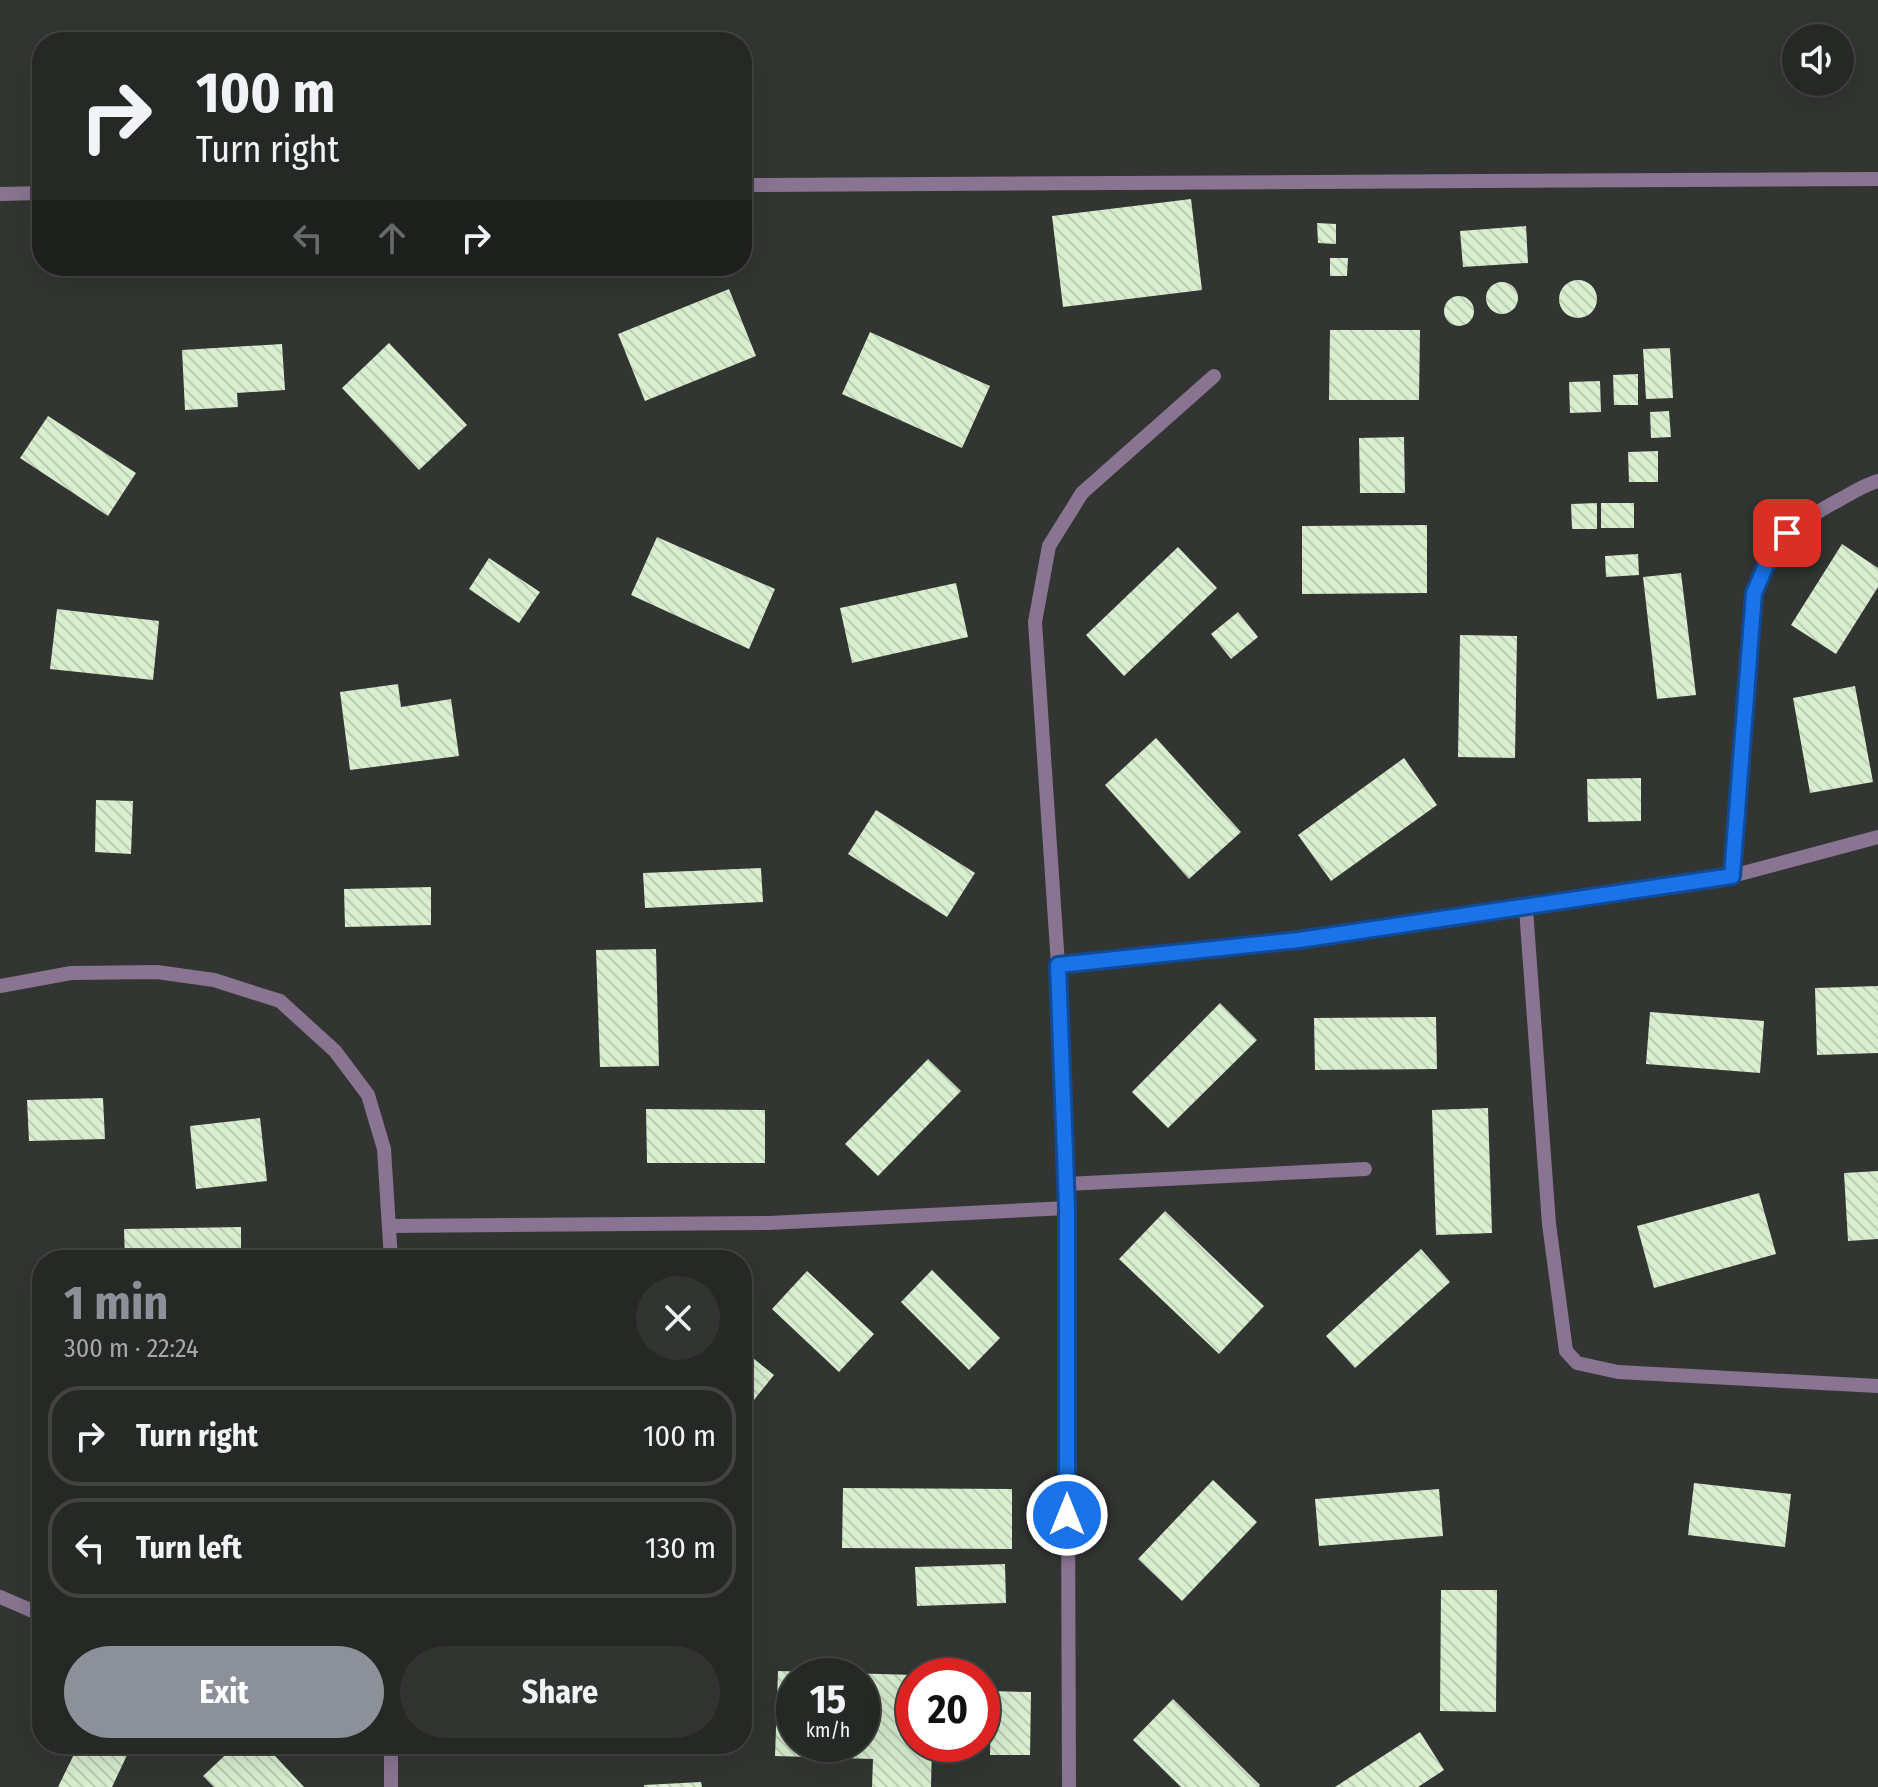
<!DOCTYPE html>
<meta charset="utf-8">
<style>
body{margin:0;font-family:"Fira Sans Condensed",sans-serif;background:#323432;color:#f1f3f6;height:100vh;display:flex;flex-direction:column;font-size:30px;white-space:nowrap}
*{box-sizing:border-box;margin:0}
p{font-size:26px;color:#a4a6a7}
.icon{flex:none;width:44px;height:44px;fill:none;stroke:currentColor;stroke-width:2;stroke-linecap:round;stroke-linejoin:round}
.map{position:relative;flex:1;overflow:hidden}
.panel{position:absolute;left:32px;top:1250px;width:720px;height:504px;display:flex;flex-direction:column;background:#262825;border-radius:32px;box-shadow:0 8px 32px #0002,0 0 0 2px #424442}
.panel>*{flex:none}
.hud{position:absolute;left:32px;top:32px;width:720px;height:244px;border-radius:32px;box-shadow:0 8px 32px #0002,0 0 0 2px #424442;background:#262825;color:#f1f3f6;overflow:hidden}
.controls{position:absolute;left:1782px;top:24px;display:grid;gap:16px}
.controls a{display:grid;place-items:center;width:72px;height:72px;border-radius:50%;background:#262825;box-shadow:0 8px 32px #0002,0 0 0 2px #424442;font-size:40px}
.speed{position:absolute;left:776px;top:1658px;display:flex;gap:16px;font-size:40px;font-weight:700;text-align:center}
.speed>*{display:grid;place-content:center;width:104px;height:104px;border-radius:50%;background:#262825;box-shadow:0 8px 32px #0002,0 0 0 2px #424442;line-height:1}
.speed small{font-size:20px;font-weight:400}
.speed .limit{border:12px solid #d22;background:#fff;color:#111}
.pin{position:absolute;display:grid;place-items:center;width:68px;height:68px;color:#fff;margin:-34px;border-radius:16px;box-shadow:0 4px 12px #0006}
.me{position:absolute;width:88px;margin:-44px;rotate:0deg;stroke-linejoin:round;filter:drop-shadow(0 0 6px #0008)}
.turn{display:flex;align-items:center;gap:28px;height:168px;padding:0 32px;font-size:36px}
.turn .icon{width:104px;height:104px;stroke-width:2.5}
.turn b{display:block;font-size:56px;line-height:68px}
.lanes{display:flex;align-items:center;height:76px;padding:0 32px;background:#0003;justify-content:center;gap:40px;direction:ltr}
.lanes .off{opacity:.35}
.round{display:grid;place-items:center;flex:none;width:84px;height:84px;border-radius:42px;background:#323432}
.summary{display:flex;align-items:center;justify-content:space-between;height:136px;padding:0 32px}
h1{font-size:48px;font-weight:700;line-height:60px;color:#8c9099}
.cta{display:flex;gap:16px;margin-top:auto;padding:16px 32px}
.cta a{flex:1;height:92px;border-radius:48px;background:#8c9099;color:#fff;font-size:32px;font-weight:700;line-height:92px;text-align:center}
.cta a+a{background:#323432;color:#f1f3f6}
ul{padding:0;list-style:none}
li{display:flex;align-items:center;gap:24px;height:100px;margin:0 16px 12px;padding:0 16px;border:4px solid #424442;border-radius:32px}
li div{flex:1}
li b{display:block;font-size:30px}
li em{font-style:normal}
.map>svg:first-child{display:block}
</style>
<div class="map">
<svg width="1878" height="1787" viewBox="0 0 1878 1787">
<defs>
<pattern id="building-back-hatch" width="6" height="6" patternUnits="userSpaceOnUse" patternTransform="scale(2)"><rect width="6" height="6" fill="#d8eecf"/><path d="M-1 5l2 2M0 0l6 6M5-1l2 2" fill="none" stroke="#bbcdb4"/></pattern>
</defs>
<rect width="100%" height="100%" fill="#323531"/>
<path fill="url(#building-back-hatch)" fill-rule="evenodd" d="M1191,199l11,91 -139,17 -11,-91z
M1317,223l19,1v20l-18,-1z
M1526,226l2,37 -65,4 -3,-36z
M1330,258h18l-1,18h-17z
M1559 299a19 19 0 1 1 38 0a19 19 0 1 1-38 0Z
M1486 298a16 16 0 1 1 32 0a16 16 0 1 1-32 0Z
M729,289l27,67 -111,45 -27,-67z
M1444 311a15 15 0 1 1 30 0a15 15 0 1 1-30 0Z
M1330,330h90l-1,70h-90z
M870,332l120,54 -28,62 -120,-54z
M389,343l78,82 -48,45 -77,-82z
M282,344l3,46 -48,3 1,14 -53,3 -3,-60z
M1670,348l3,50 -27,1 -3,-50z
M1638,374v31h-24l-1,-30z
M1600,381l1,31 -31,1 -1,-31z
M1669,411l2,26 -20,1 -1,-26z
M48,416l88,57 -28,43 -88,-58z
M1404,437l1,56h-45l-1,-55z
M1658,451v31h-29l-1,-30z
M1597,503v26h-25l-1,-25z
M1601,503h33v25h-33z
M1427,525v68l-125,1v-68z
M657,537l118,52 -26,60 -118,-54z
M1842,544l36,24v19l-42,67 -45,-29z
M1178,547l39,41 -93,88 -38,-41z
M1638,554l1,21 -33,2 -1,-21z
M489,558l51,34 -21,31 -50,-34z
M1681,573l15,122 -39,4 -14,-122z
M956,583l12,54 -116,26 -12,-55z
M57,609l102,12 -6,59 -103,-11z
M1238,612l20,25 -27,22 -20,-25z
M1460,635l57,1 -2,122 -57,-1z
M398,684l3,23 50,-8 8,57 -109,14 -10,-78z
M1855,686l18,96 -63,11 -17,-95z
M1156,738l85,94 -52,47 -84,-94z
M1404,758l33,47 -106,76 -33,-46z
M1641,778v43l-53,1 -1,-43z
M96,800l37,1 -2,53 -36,-2z
M876,810l99,63 -28,44 -99,-63z
M761,868l2,34 -118,6 -2,-35z
M431,887v38l-86,2 -1,-38z
M656,949l3,117 -59,1 -4,-117z
M1878,986v67l-61,2 -2,-67z
M1220,1003l37,37 -89,88 -36,-36z
M1650,1012l114,9 -4,52 -114,-9z
M1436,1017l1,52 -122,1 -1,-52z
M928,1059l33,32 -83,85 -33,-32z
M103,1098l2,41 -76,2 -2,-41z
M1488,1108l4,125 -56,2 -4,-125z
M646,1109l119,1v53h-118z
M260,1118l7,63 -71,8 -6,-63z
M1878,1171v68l-30,2 -4,-68z
M1759,1193l17,61 -122,34 -17,-62z
M1165,1211l99,95 -45,48 -100,-95z
M241,1227v33h-116l-1,-31z
M1421,1249l29,33 -95,86 -29,-32z
M932,1270l68,68 -31,32 -68,-68z
M807,1271l67,63 -35,38 -67,-63z
M742,1349l32,26 -32,40z
M1213,1480l44,42 -75,79 -44,-42z
M1694,1483l97,11 -6,53 -97,-12z
M843,1488l169,1v60l-170,-1z
M1439,1489l4,47 -124,10 -4,-47z
M1005,1564l1,39 -89,3 -2,-39z
M1441,1590h56l-1,122 -56,-1z
M778,1671l136,4v69h18l-1,43h-59l1,-28 -98,-3zM794,1676h68v68h-68z
M991,1691l40,1 -1,63h-40z
M1173,1699l87,86 -1,2h-78l-48,-47z
M1420,1732l24,38 -26,17h-83z
M79,1744h34l16,7 -17,36h-54z
M237,1744h27l40,43h-90l-11,-11z
M701,1782l1,5h-58v-2z"/>
<g fill="none" stroke-linecap="round" stroke-linejoin="round">
<path stroke="#897591" stroke-width="14" d="M742,185l1136,-6
M0,194l42,-1
M1732,876l22,-283c21,-50 36,-67 85,-93 13,-7 25,-15 39,-19
M1526,909l23,315 17,127 11,12 41,9 260,14
M1058,965l241,-25 227,-31 206,-33 146,-39
M0,986l71,-13 86,-1 57,8 66,21 55,50 33,44 16,54 7,111
M1066,1184l299,-15
M391,1226l378,-3 298,-15
M0,1597l42,18
M391,1787v-43
M1069,1787l-2,-579 -9,-243 -23,-343 14,-76 33,-53 132,-117"/>
</g>
<g fill="none" stroke-linecap="round" stroke-linejoin="round">
<defs>
<path id="route" d="M1067,1515v-307l-9,-243 241,-25 433,-64 22,-283 16,-37 17,-23"/>
</defs>
<use href="#route" stroke="#114b97" stroke-width="20"/>
<use href="#route" stroke="#1a73e8" stroke-width="14"/>
</g>
</svg>
<div class="controls">
<a><svg class="icon" aria-label="sound" viewBox="0 0 24 24"><path d="M4 9h4l5-4v14l-5-4H4zM17 9q2 3 0 6"/></svg></a>
</div>
<div class="speed"><div>15<small>km/h</small></div><div class="limit">20</div></div>
<div class="pin" style="left:1787px;top:533px;background:#d93025"><svg class="icon" aria-label="arrive" viewBox="0 0 24 24"><path d="M6 21V4h12l-3 4 3 4H6"/></svg></div>
<svg class="me" style="left:1067px;top:1515px" viewBox="-20 -20 40 40"><circle r="17" fill="#1a73e8" stroke="#fff" stroke-width="3"/><path d="M0-11L8 9 0 5-8 9z" fill="#fff"/></svg>
<div class="hud">
<div class="turn"><svg class="icon" aria-label="right" viewBox="0 0 24 24"><path d="M7 20v-9h11M14 6l5 5-5 5"/></svg><div><b>100 m</b>Turn right</div></div>
<div class="lanes"><svg class="icon off" aria-label="left" viewBox="0 0 24 24"><path d="M17 20v-9H6M10 6l-5 5 5 5"/></svg><svg class="icon off" aria-label="ahead" viewBox="0 0 24 24"><path d="M12 20V5M6 11l6-6 6 6"/></svg><svg class="icon" aria-label="right" viewBox="0 0 24 24"><path d="M7 20v-9h11M14 6l5 5-5 5"/></svg></div>
</div>
<section class="panel">
<div class="summary"><div><h1>1 min</h1><p>300 m · 22:24</p></div><a class="round"><svg class="icon" aria-label="close" viewBox="0 0 24 24"><path d="M6 6l12 12M18 6L6 18"/></svg></a></div>
<ul>
<li><svg class="icon" aria-label="right" viewBox="0 0 24 24"><path d="M7 20v-9h11M14 6l5 5-5 5"/></svg><div><b>Turn right</b></div><em>100 m</em></li>
<li><svg class="icon" aria-label="left" viewBox="0 0 24 24"><path d="M17 20v-9H6M10 6l-5 5 5 5"/></svg><div><b>Turn left</b></div><em>130 m</em></li>
</ul>
<div class="cta"><a>Exit</a><a>Share</a></div>
</section>
</div>
